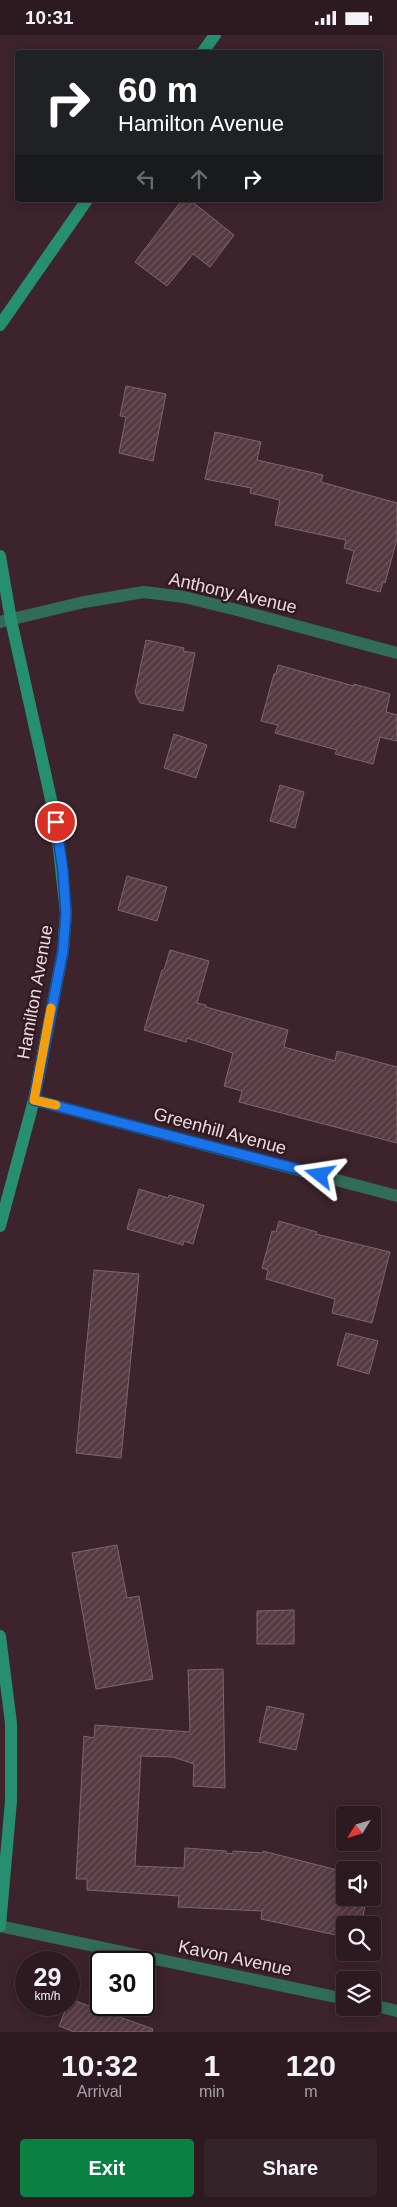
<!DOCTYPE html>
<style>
body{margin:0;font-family:Arial,sans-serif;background:#35232a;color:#f1f3f6;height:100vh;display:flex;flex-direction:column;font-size:19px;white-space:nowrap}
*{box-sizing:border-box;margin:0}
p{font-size:16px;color:#a7a1a5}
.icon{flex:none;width:28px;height:28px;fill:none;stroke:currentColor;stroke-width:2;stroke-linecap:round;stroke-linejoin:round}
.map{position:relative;height:1997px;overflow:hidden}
.details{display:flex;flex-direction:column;background:#2d1a21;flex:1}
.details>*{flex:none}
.guide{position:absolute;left:15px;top:15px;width:368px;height:152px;border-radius:5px;box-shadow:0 2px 12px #0003,0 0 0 1px #48383f;background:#202124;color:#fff;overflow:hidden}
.needle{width:32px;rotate:233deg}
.buttons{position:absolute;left:336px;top:1771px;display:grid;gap:10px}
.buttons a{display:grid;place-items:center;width:45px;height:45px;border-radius:5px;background:#2d1a21;box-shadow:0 2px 12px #0003,0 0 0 1px #48383f;font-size:25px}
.speed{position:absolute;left:15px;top:1916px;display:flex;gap:10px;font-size:25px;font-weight:700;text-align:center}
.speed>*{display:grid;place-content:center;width:65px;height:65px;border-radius:50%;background:#2d1a21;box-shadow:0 2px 12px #0003,0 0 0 1px #48383f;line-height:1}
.speed small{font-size:12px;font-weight:400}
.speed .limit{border:2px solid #111;border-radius:8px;background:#fff;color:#111}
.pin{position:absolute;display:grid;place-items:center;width:42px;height:42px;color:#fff;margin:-21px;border:2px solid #fff;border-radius:50%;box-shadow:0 1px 5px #0007}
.me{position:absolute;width:55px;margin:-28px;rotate:285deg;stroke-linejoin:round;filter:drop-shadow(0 0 4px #0008)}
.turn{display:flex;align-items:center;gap:18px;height:105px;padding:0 20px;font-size:22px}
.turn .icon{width:65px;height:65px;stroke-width:2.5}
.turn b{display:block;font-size:35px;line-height:42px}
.lanes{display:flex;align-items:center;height:48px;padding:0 20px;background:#0003;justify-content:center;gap:25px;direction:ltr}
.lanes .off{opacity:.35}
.eta{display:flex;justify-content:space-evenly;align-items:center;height:85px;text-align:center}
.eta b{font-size:30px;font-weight:800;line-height:35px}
.button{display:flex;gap:10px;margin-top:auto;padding:10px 20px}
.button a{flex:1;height:58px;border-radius:5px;background:#0b8043;color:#fff;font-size:20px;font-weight:800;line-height:58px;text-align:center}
.button a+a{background:#35232a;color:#f1f3f6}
.status{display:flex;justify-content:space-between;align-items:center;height:35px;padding:0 25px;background:#2d1a21;direction:ltr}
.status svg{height:14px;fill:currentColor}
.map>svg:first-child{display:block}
</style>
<div class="status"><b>10:31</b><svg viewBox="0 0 49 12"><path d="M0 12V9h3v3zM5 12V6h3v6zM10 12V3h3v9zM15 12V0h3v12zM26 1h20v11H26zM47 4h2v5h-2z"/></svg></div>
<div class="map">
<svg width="397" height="1997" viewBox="0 0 397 1997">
<defs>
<pattern id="building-hatch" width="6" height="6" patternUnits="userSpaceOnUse" patternTransform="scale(1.25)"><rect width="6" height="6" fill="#553a42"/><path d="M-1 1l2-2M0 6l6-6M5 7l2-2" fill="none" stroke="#6e565d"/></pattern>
</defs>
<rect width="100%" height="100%" fill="#3c232c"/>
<path fill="url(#building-hatch)" stroke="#81646d" d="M182,165h8l44,35 -24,32 -17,-13 -26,32 -32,-24z
M126,351l40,8 -13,67 -34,-8 7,-36 -6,-1z
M215,397l46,10 -4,18 66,15 -2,7 76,21v36l-12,44 -2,-1 -3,10 -34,-9 8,-32 -10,-3 2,-8 -71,-15 5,-25 -30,-7 1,-5 -46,-9z
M146,605l38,8 -1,3 12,2 -12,58 -43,-8 -5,-10z
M278,630l76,21v-2l36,10 -4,18 11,3v26l-17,-4 -7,27 -38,-10 2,-4 -62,-17 3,-8 -17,-4 13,-47h2z
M174,699l33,11 -11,33 -32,-10z
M280,750l24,7 -9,36 -25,-7z
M127,841l40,11 -10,34 -39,-11z
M170,915l39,11 -12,42 9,2v2l82,23 -4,17 51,14 2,-10 60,16v76l-158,-41 3,-11 -18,-5 9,-33 -46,-15 -1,4 -42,-12 18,-60h2z
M139,1154l29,9 1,-3 35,10 -11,39 -9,-3 -1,4 -56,-16z
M279,1186l38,11 -1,2 74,18 -18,71 -40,-10 3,-14 -69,-20 2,-9 -6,-2 10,-37 4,1z
M94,1235l45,4 -18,184 -45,-5z
M346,1298l32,8 -9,33 -32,-9z
M117,1510l10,53 12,-2 14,83 -57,10 -24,-136z
M294,1575v34h-37v-33z
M223,1634l2,119 -32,-2 1,-22 -21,-7 -32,-1 -6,110 49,2 1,-20 41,3v2l7,1v-3l30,2v-2l82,21v25h22l-6,28h-16v12l-84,-18 1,-8 -84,-4 1,-11 -92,-6v-11h-11l8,-143 10,2 1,-13 95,7 -2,-62z
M267,1671l37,8 -8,36 -37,-8z
M70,1964l83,30 -1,3h-78l-15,-6z"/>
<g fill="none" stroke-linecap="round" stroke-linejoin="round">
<path stroke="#316c58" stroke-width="12" d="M0,587l84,-20 60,-10 40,5 53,13 160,43
M34,1065l363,96
M0,1891l345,73
M372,1970l25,6"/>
<path stroke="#258f70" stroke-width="12" d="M202,18l13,-18
M0,290l87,-125
M0,521l11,64 45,202 10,91 -3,38 -29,149 -34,126
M0,1601l11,87v78l-11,125"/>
</g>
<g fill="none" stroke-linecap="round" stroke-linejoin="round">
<defs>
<path id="route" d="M56,787l7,49 3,42 -3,38 -29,149 286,75"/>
</defs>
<use href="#route" stroke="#114b97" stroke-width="12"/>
<use href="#route" stroke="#1a73e8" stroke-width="9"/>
<path stroke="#f59e0b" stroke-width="9" d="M51,973l-17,92 22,5"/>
</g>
<g text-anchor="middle" stroke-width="5" stroke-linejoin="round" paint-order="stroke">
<g font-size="18" fill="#ebdadf" stroke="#321a22">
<text transform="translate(233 558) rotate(13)" y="6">Anthony Avenue</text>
<text transform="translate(35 957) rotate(-80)" y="6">Hamilton Avenue</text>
<text transform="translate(220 1096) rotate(15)" y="6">Greenhill Avenue</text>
<text transform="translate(235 1923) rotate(12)" y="6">Kavon Avenue</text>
</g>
</g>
</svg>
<div class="buttons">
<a><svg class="needle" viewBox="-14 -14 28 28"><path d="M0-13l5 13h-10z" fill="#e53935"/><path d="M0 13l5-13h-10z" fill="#a7a1a5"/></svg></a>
<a><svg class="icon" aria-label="sound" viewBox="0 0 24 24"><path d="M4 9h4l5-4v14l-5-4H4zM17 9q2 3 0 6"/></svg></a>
<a><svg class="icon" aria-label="search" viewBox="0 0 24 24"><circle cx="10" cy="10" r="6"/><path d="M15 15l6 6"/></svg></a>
<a><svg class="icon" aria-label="layers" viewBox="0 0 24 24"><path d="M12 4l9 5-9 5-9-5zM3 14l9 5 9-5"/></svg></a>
</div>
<div class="speed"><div>29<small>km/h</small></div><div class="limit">30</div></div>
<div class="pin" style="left:56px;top:787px;background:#d93025"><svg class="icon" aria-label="arrive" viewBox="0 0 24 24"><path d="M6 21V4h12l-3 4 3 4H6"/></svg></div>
<svg class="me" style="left:320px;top:1140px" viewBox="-20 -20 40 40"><path d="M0-17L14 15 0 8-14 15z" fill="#1a73e8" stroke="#fff" stroke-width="4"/></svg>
<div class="guide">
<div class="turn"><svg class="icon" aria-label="right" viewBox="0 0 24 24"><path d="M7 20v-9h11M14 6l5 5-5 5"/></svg><div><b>60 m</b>Hamilton Avenue</div></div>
<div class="lanes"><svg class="icon off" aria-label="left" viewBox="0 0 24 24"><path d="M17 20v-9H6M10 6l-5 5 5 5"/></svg><svg class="icon off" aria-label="ahead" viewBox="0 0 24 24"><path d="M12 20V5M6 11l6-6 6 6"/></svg><svg class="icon" aria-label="right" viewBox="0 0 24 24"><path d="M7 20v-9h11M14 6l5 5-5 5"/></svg></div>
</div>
</div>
<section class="details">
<div class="eta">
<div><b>10:32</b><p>Arrival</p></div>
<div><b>1</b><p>min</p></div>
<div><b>120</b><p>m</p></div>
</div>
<div class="button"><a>Exit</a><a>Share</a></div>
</section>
